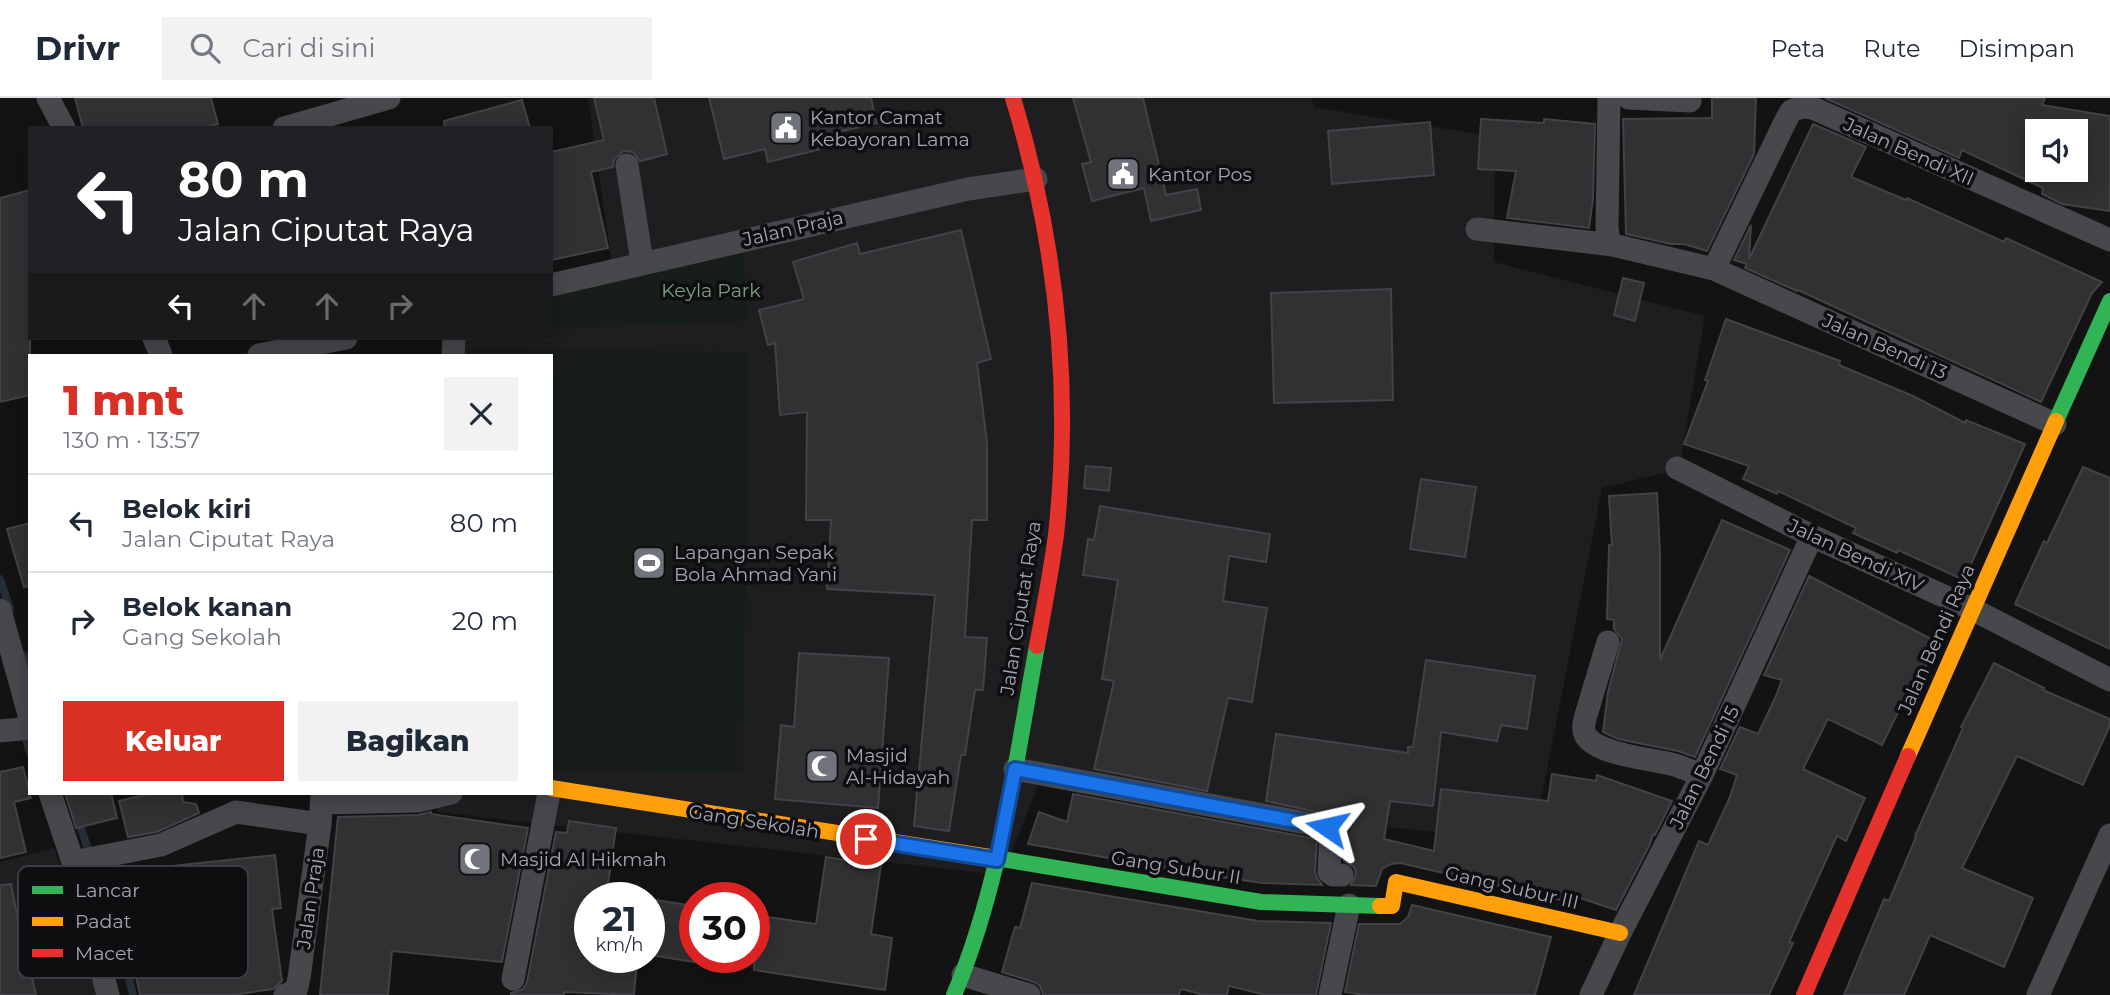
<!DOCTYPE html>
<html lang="id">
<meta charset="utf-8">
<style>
body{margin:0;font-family:Montserrat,sans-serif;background:#f2f2f3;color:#1f2937;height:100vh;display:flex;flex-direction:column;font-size:26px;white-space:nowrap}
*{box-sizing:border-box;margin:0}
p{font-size:23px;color:#747a83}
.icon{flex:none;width:38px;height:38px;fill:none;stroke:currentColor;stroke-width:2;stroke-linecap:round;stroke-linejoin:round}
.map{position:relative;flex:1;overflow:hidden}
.sheet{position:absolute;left:28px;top:256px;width:525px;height:441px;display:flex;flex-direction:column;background:#fff;border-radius:0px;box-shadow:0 4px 18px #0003}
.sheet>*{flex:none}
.guide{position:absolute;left:28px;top:28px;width:525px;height:214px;border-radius:0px;box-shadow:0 4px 18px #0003;background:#202124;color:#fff;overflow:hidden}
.tools{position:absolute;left:2025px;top:21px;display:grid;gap:14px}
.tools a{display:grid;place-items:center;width:63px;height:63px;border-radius:0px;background:#fff;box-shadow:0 4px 18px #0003;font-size:35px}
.speed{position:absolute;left:574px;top:784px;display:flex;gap:14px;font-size:35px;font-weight:700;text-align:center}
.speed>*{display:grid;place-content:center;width:91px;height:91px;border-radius:50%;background:#fff;box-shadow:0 4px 18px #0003;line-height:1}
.speed small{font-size:18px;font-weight:400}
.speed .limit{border:10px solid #d22;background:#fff;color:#111}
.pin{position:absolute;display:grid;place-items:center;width:60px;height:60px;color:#fff;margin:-30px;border:4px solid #fff;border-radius:50%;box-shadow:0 2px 7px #0007}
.me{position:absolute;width:77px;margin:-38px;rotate:281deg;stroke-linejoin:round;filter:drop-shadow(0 0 5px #0008)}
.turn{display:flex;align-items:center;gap:24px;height:147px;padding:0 35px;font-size:32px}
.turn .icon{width:91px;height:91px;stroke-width:2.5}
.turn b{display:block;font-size:49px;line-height:60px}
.lanes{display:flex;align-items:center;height:66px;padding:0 35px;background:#0003;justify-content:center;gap:35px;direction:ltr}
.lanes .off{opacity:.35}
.round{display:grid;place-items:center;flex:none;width:74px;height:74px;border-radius:0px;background:#f2f2f3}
.summary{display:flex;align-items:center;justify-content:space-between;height:119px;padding:0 35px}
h1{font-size:42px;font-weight:800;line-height:52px;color:#d93025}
.action{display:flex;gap:14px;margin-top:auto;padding:14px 35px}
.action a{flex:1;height:80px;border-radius:0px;background:#d93025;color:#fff;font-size:28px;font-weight:800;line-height:80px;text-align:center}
.action a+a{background:#f2f2f3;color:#1f2937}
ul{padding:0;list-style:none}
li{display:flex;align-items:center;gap:21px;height:98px;padding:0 35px;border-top:2px solid #e0e1e3}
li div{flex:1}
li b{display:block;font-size:26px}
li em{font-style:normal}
header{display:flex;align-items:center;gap:42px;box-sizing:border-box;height:98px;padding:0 35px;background:#fff;border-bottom:2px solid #e0e1e3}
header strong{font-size:33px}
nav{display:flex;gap:38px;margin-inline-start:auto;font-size:24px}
.search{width:490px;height:63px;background:#f2f2f3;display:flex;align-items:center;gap:18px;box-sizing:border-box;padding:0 24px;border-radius:0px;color:#747a83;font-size:26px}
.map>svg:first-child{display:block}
</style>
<header>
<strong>Drivr</strong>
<div class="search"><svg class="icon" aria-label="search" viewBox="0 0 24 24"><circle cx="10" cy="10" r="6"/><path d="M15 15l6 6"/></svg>Cari di sini</div>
<nav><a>Peta</a><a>Rute</a><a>Disimpan</a></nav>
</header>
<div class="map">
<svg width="2110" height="897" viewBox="0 0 2110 897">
<rect width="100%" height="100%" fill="#131313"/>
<path fill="#1e1d20" d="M588,0h724l2,9 181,30 -1,125 211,54 -26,153 -77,19 -69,354 -205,-21 -289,-39 -36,93 -566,-63v-19h114v-438h-106v-17h106v-39l63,-21z
M54,750l50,147h-104v-133z"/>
<path fill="#171d19" d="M743,152l4,71 -196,8v-36z
M469,250l281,4 -8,421 -191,-3v-415h-82z"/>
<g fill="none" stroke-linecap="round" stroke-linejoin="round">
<path stroke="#262d35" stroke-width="8" d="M0,481l10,30
M24,557l6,18
M23,632l7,23
M78,721l46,139 9,37"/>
</g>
<path fill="#303133" stroke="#424247" stroke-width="2" fill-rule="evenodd" d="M75,0h136l7,26 -15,4h-120z
M594,0h60l13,56 -27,7 -7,-9 -9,-1 -10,8 -1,8 -22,5 17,76 -57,12v-108l53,-12z
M709,0h162l6,25 -43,10 3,12 -69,17 -3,-13 -41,10z
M1073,0h70l23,97 31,-6 4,21 -50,11 -7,-33 -52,13 -10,-37 9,-2z
M1712,0h44l-2,56 -47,97 -23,-7h-13l-45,-10 -3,-115 89,-1z
M1825,0h220l-3,7 68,11v95l-48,-7 -20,-10 1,-6 -81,-38 -3,8zM2037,33h39v39h-39z
M522,2l8,28h-85l-1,-7z
M1481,21l63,4v-4l51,5 -2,74 -4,30 -82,-10 9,-47 -38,-2z
M1430,24l4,53 -102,9 -4,-53z
M1813,26l53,23 -15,30 55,23 1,-2 97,44 2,-4 96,44 -10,11 -51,109 -243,-112 -1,1 -52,-23 2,-4 -13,-4 17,-35 -2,34z
M30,92v205l-30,7v-204z
M961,132l30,129 -14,4 10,80v77h-15l-7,117 22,1 -4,52h-8l-10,65h-4l-12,76 -35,-5 21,-231 -108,-6 4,-69h-25l1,-108 -27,3 -5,-72 -7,2 -9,-35 45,-11 -11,-37 64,-19 3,11z
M1623,180l21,5 -9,38 -21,-6z
M1391,191l2,111 -119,3 -3,-110z
M1726,221l114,42 -1,4 74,31 52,27 1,-3 59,24 -61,136 -66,-30 -1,3 -44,-20 3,-5 -78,-37 -1,3 -34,-15 6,-13 -65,-22 24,-63 -3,-1z
M1086,368l25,2 -2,23 -25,-3z
M2083,369l27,11v171l-95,-45 29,-63 3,2z
M1421,381l55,8 -11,70 -55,-8z
M1657,395l3,60v107l62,-140 68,30 -95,207 -17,-6 -60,-12 -15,-7 5,-40 14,-53 -8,-10v-9l-7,-1 2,-74h3l-3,-49z
M1100,408l170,28 -4,28 -37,-6 -6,45 44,7 -15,94 -24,-4 -21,93 -113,-22 20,-88 -12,-2 16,-99 -35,-5 5,-36 6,1z
M30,425v63l-6,1 -17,-58z
M1809,478l128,66 -21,46 -5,-2 -29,59 -54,-26 -25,50 62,29 -19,43 -9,-5 -48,106 4,1 -24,52h-135l65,-154 9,4 22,-48 7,-22 -17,-6 20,-42 18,7 18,-38 6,-16 -18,-5z
M799,555l90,5 -11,150 -103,-9 6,-74 13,2z
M1426,562l109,16 -8,53 -26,-4 -4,16 -56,-9 -8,74 -43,-5 -6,38 50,12 7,-62 107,12 4,-27 44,7 1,-6 75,26 -17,34 -2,-1 -3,10 -34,66 -51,-17 -4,7 -161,-37 -9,1 -9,5 -6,17 -25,-1 5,-11 -2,-7 -10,-6 1,-28 -2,-8 -8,-9 -69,-15 10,-67 132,19v-6h5z
M1994,565l50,25 -1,2 67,29v6l-27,60 -66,-29 -55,112 71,30 -29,69 -74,-32 -26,60h-60l40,-96 5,2 27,-64 -1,-1 48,-108 -2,-1z
M23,669l8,31 -17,4 12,50 -26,6v-86z
M65,695h46l6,25 -41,10z
M153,695h29l1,9 13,2 3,9 -42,19 -29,5 -9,-36z
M1073,696l244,45 -2,33 2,6 5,7 -59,-2 -57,-8 -178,-31 11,-32 28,10z
M431,714v2l97,14 -26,134 -110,-11 -4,44h-68l18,-178 80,-2z
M569,723l47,7 -10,70h-16v59l47,4 -3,34 -70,-3v3h-53v-2l12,-4 4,-7 29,-150 11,1z
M275,757l6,53 -9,1 10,72 -9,8 -40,6h-93l-8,-40 -2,1 -9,-33 15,-4 -12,-48z
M826,759l55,8 -10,69 21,4 -7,52 -131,-20v-55l62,9z
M1032,785l226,38 73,2 -15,72h-50l-37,-9 -2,9h-23l-23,-6 -2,6h-136l-3,-9 -6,-4 -32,-10 13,-45 5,1z
M11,786l12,63h2l11,48h-36v-110z
M649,801l46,7v56l-46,-7z
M1412,807l139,32 -16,58h-170l-20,-3 14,-68h41l8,-7z"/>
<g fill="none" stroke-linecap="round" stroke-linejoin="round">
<path stroke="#47484c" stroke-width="23" d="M48,0l16,30
M1609,0l-2,129 1,10 5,8 101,24 341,155
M1629,0l61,3
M284,30l105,-30
M627,67l15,97
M1477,131l136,16
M1714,171l71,-147 6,-11 14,-5 10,3 295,131
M551,187l417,-96 68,-10
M154,240l7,17
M259,257l87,-17
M453,257l1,-17
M1677,370l135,68 160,73 138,71
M0,512l30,108
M1608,544l-22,73c-2,7 -4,15 0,21 12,19 68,23 89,29 9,3 18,7 27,10
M0,633l30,-3
M1015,671l312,58 4,6 -2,39 4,3h9
M50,695l23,69 35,133
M322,705l96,-2 33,-8
M73,764l88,-17 75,-33 84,12
M963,877l66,20
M513,881l36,-186
M285,897l11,-4 3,-13 21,-154 2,-31
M1330,897l19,-90
M1591,897l29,-62 82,-158 110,-239
M2038,897l72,-160"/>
<path stroke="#30b455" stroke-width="16" d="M2056,323l54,-120
M996,760l265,44 119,4
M954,897c47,-112 61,-231 83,-349"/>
<path stroke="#ff9f0a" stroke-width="16" d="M1908,658l148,-335
M551,690l445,70
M1380,808h12l4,-24 224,51"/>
<path stroke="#e5322d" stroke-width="16" d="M1013,0c43,142 59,289 43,437 -5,37 -12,74 -19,111
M1804,897l104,-239"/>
</g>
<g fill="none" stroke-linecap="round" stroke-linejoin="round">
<defs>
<path id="route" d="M866,741l131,21 18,-91 312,58"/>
</defs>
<use href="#route" stroke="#114b97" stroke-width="18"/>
<use href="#route" stroke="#1a73e8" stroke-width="12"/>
</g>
<defs>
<symbol id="civic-square" viewBox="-11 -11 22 22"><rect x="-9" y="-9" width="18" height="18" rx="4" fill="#71737c" stroke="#0e0d0f"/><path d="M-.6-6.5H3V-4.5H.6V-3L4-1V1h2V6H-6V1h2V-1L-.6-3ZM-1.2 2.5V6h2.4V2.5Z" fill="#fff"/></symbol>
<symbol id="stadium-square" viewBox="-11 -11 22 22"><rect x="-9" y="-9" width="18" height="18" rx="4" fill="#71737c" stroke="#0e0d0f"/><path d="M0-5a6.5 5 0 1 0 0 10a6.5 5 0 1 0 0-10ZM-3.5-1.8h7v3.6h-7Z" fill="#fff"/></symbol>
<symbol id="mosque-square" viewBox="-11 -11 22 22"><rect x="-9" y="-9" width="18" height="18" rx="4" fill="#71737c" stroke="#0e0d0f"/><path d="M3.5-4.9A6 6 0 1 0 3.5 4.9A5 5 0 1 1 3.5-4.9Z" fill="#fff"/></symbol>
</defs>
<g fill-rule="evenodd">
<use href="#civic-square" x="767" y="11" width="38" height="38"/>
<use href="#civic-square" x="1104" y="57" width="38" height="38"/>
<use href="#stadium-square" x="630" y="446" width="38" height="38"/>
<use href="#mosque-square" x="803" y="649" width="38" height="38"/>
<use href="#mosque-square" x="456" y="742" width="38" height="38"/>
</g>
<g text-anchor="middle" stroke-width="7" stroke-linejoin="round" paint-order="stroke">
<g font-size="19" fill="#a3a7b5" stroke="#0e0d0f" text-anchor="start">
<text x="810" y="26">Kantor Camat<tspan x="810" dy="22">Kebayoran Lama</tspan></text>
<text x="1148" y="83">Kantor Pos</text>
<text x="674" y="461">Lapangan Sepak<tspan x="674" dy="22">Bola Ahmad Yani</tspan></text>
<text x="846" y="664">Masjid<tspan x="846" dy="22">Al-Hidayah</tspan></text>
<text x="500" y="768">Masjid Al Hikmah</text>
</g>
<g font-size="19" fill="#a3a7b5" stroke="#0e0d0f">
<text transform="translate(1909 53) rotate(24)" y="7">Jalan Bendi XII</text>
<text transform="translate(793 130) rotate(-13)" y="7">Jalan Praja</text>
<text transform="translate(1885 248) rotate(24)" y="7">Jalan Bendi 13</text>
<text transform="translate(1856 457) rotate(25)" y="7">Jalan Bendi XIV</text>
<text transform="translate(1020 510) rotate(-81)" y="7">Jalan Ciputat Raya</text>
<text transform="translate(1936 541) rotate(-66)" y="7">Jalan Bendi Raya</text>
<text transform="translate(1704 669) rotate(-64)" y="7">Jalan Bendi 15</text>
<text transform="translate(754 723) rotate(9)" y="7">Gang Sekolah</text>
<text transform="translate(1176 769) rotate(9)" y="7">Gang Subur II</text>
<text transform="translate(1512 789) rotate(13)" y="7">Gang Subur III</text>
<text transform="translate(310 800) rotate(-82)" y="7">Jalan Praja</text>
</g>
<g font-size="19" fill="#7aa17f" stroke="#0e0d0f">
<text x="711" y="199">Keyla Park</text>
</g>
</g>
<rect x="18" y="768" width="230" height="112" rx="10" fill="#0e0d0f" stroke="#3b3b41" stroke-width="2"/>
<rect x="32" y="788" width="31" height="8" fill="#30b455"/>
<rect x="32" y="819" width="31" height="9" fill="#ff9f0a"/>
<rect x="32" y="851" width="31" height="8" fill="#e5322d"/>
<g font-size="19" fill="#a3a7b5">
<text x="75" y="799">Lancar</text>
<text x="75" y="830">Padat</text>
<text x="75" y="862">Macet</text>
</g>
</svg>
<div class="tools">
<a><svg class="icon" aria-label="sound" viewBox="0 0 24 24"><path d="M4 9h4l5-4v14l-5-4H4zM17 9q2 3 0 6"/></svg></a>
</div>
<div class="speed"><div>21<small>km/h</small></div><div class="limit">30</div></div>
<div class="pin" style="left:866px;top:741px;background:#d93025"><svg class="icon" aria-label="arrive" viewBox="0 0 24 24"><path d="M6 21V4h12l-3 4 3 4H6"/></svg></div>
<svg class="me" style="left:1327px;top:729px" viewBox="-20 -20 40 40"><path d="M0-17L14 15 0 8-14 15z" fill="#1a73e8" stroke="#fff" stroke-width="4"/></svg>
<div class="guide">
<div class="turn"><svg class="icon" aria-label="left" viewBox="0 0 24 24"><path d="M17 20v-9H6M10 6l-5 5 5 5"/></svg><div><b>80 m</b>Jalan Ciputat Raya</div></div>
<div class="lanes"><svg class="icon" aria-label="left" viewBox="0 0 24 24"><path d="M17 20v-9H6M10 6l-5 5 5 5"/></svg><svg class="icon off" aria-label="ahead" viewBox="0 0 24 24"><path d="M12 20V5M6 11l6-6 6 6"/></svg><svg class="icon off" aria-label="ahead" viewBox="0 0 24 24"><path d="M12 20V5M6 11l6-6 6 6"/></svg><svg class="icon off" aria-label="right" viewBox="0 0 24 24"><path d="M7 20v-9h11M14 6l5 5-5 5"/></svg></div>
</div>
<section class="sheet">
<div class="summary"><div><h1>1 mnt</h1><p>130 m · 13:57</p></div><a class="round"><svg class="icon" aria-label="close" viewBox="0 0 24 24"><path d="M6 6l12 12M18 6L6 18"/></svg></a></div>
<ul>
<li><svg class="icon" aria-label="left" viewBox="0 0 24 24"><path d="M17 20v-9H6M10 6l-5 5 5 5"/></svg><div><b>Belok kiri</b><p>Jalan Ciputat Raya</p></div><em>80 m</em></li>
<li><svg class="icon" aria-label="right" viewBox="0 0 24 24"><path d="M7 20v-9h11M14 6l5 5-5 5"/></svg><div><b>Belok kanan</b><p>Gang Sekolah</p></div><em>20 m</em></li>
</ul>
<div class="action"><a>Keluar</a><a>Bagikan</a></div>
</section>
</div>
